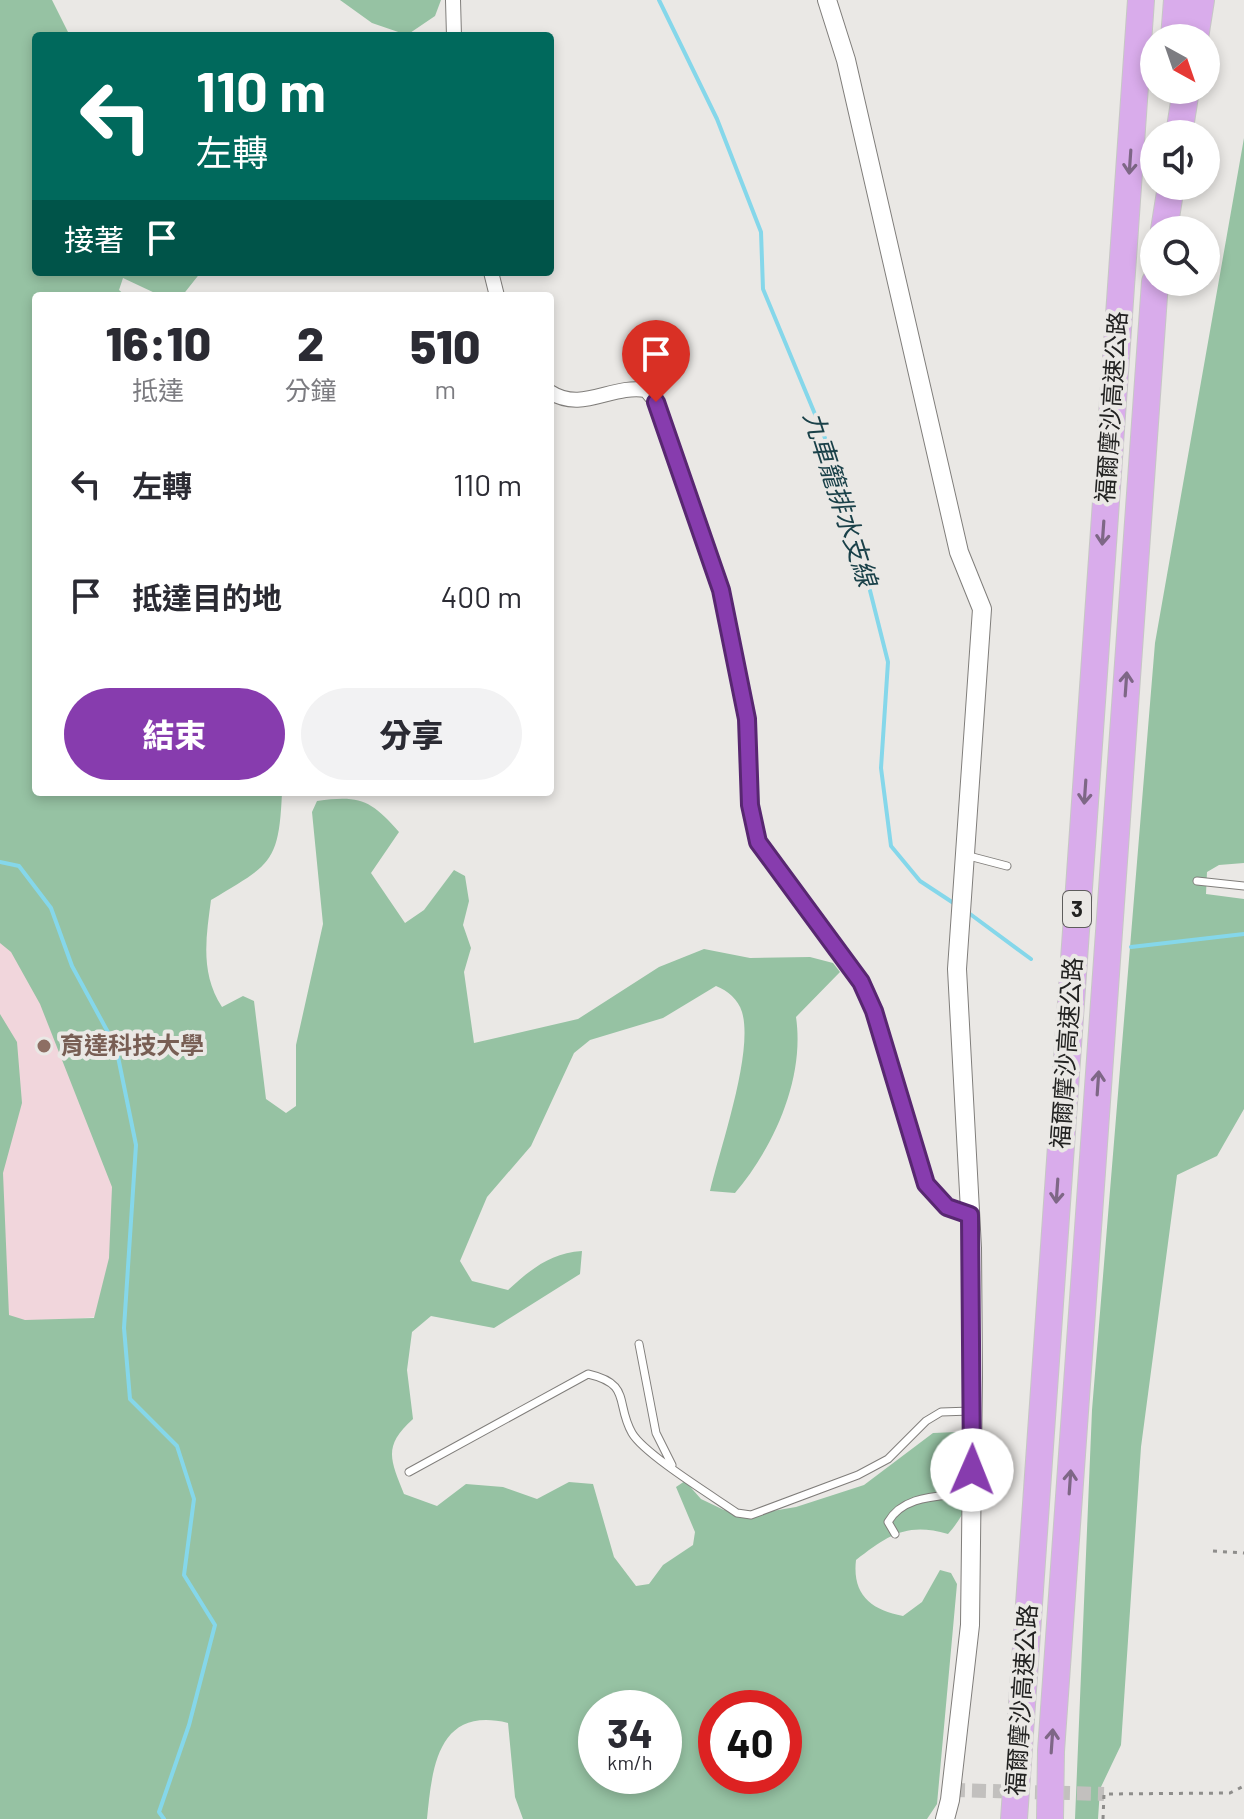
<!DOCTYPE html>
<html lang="zh-TW">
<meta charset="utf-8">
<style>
body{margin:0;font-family:Barlow,"Noto Sans TC",sans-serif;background:#f2f2f3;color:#2b2b33;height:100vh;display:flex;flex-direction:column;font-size:30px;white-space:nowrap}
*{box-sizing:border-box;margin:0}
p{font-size:26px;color:#7c7c81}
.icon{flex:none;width:44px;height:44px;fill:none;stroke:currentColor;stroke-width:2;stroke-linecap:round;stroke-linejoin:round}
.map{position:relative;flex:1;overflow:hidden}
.details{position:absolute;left:32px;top:292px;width:522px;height:504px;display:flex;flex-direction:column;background:#fff;border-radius:8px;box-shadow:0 4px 12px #0003}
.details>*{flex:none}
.hud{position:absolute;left:32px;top:32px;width:522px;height:244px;border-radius:8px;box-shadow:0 4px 12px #0003;background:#00695c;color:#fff;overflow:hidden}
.needle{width:52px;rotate:140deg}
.buttons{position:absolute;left:1140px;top:24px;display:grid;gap:16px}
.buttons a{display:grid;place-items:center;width:80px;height:80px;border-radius:50%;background:#fff;box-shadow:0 4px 12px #0003;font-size:40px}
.speed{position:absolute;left:578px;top:1690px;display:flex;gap:16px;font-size:40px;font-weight:700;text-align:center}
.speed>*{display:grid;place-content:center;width:104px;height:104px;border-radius:50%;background:#fff;box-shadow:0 4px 12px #0003;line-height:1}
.speed small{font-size:20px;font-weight:400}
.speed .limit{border:12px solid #d22;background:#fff;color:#111}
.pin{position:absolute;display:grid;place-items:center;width:68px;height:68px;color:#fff;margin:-82px -34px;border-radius:50% 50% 50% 0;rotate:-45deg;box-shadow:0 0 8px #0007}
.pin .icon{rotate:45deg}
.me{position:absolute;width:88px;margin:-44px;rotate:1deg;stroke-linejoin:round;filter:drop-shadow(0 0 6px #0008)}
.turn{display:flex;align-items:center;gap:28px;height:168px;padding:0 32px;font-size:36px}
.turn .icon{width:104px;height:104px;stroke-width:2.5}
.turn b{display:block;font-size:56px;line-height:68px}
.then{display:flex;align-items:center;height:76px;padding:0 32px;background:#0003;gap:16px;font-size:30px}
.eta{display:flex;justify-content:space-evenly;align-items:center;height:136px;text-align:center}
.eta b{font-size:48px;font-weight:800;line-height:56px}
.cta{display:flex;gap:16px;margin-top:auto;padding:16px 32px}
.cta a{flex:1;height:92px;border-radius:48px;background:#873cae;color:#fff;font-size:32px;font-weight:800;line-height:92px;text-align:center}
.cta a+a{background:#f2f2f3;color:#2b2b33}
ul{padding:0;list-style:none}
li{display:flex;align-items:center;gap:24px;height:112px;padding:0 32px}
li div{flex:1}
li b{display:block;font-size:30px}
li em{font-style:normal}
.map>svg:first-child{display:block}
</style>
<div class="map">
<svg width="1244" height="1819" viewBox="0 0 1244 1819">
<rect width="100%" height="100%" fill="#eae8e5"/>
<path fill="#f1d6dc" d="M0,877l129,289 -27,150 -102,11z"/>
<path fill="#96c2a3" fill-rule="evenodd" d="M0,0h52l18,36h-34v236h165l-19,24 -25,-2 -34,-16 -4,12 7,6h-90v496h246c-3,73 -12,72 -71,108 -5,38 -11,73 11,107l21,-11 11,5 12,98 20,14 10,-7v-61l27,-121 -11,-112 5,-11c43,-6 54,-1 82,31l-28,41 34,50 19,-13 30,-40 11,6 4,25 -6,24 8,23 -7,24 10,71 104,-24 81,-52 45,-18 46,9 60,-1 23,6 7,9 -44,45c9,61 -22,130 -61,176l-25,-2c10,-43 44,-139 32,-179 -4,-13 -14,-21 -26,-26l-53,32 -73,22 -16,13 -43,93 -44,51 -27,64 12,20 36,9c22,-20 42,-37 74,-39l-2,23 -86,54 -63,-12 -19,16 -5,38 6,49c-30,27 -23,40 -9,75l33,12 29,-22 37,3 34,12 32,-17 24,2 21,73 22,29 13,-2 14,-19 30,-20 2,-13 -19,-45 9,-6 16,18 23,11 36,3 36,-6 68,-22 69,-52 24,-1c18,40 22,67 -9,102 -41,-12 -60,1 -92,26 -4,35 15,50 47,56l19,-14 18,-32 11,3 6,11 -20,220 -10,15h-404l-8,-22 -7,-74c-70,-17 -76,44 -81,96h-427v-805l17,28 5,61 -19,70 6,142 16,5 69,-2 15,-60 3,-71 -72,-183 -29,-52 -11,-9zM596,1708h68v68h-68zM716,1708h68v68h-68z
M340,0h101l-6,16 -28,19 -35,-12z
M1244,138v725l-25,2 -12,7 -1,22 38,5v210l-27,47 -40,19 -36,272 -20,298 -21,44 -2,30h-23l17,-409 63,-767z"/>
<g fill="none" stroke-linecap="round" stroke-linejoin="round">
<path stroke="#85d7ea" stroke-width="4" d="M659,0l58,119 44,113 2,57 64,154 27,84 34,135 -7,106 10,78 29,35 35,23
M0,862l19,4 32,42 21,58 44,81 20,98 -12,183 6,71 47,47 17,53 -10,76 31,50 -26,100 -30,87 5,7
M966,911l65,48
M1131,947l113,-13"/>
<path stroke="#c2c0be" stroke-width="14" stroke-dasharray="14 7" stroke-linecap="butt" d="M951,1790l153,4"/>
<defs>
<path id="service" d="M965,855l42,11
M1197,881l47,5
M639,1344l17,89 16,32
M409,1472l179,-98c44,10 27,29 44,59 12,21 82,64 105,80l14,2 107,-40 30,-16 38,-38 15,-9 30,-1
M895,1534l-7,-12c16,-28 53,-25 82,-30"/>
<path id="minor" d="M453,0l1,36
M491,272l6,24
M550,392c32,21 62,-8 96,-2l10,12 65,188 26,129 3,86 8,37 103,140 13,29 52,173 21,23 23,8"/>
<path id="tertiary" d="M827,0l19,60 113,492 23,57 -25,360 15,279 1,130 -3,247 -20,175 -5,19"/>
<path id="motorway" d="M1174,38l3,-38
M1195,38l6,-38
M1179,134l7,-44
M1164,230l7,-44
M1014,1819l127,-1819
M1050,1819l1,-68 104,-1469"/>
</defs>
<use href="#service" stroke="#807e7b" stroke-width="9"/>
<use href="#minor" stroke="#807e7b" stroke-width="16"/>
<use href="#tertiary" stroke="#807e7b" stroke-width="20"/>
<use href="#motorway" stroke="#c6c6c5" stroke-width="28"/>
<path stroke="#8e8d8b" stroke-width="3" stroke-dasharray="4 6" stroke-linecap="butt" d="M1213,1551l31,2
M1103,1819l1,-25 126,-1 14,-7"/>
<use href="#service" stroke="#fff" stroke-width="7"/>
<use href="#minor" stroke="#fff" stroke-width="14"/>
<use href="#tertiary" stroke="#fff" stroke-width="18"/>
<use href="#motorway" stroke="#d9aceb" stroke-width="26"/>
</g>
<defs><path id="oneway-shaft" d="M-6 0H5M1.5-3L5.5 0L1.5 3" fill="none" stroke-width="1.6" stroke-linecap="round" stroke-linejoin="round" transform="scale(2)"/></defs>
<g stroke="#7e6786">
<use href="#oneway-shaft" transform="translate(1130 162) rotate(94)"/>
<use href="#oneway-shaft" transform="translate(1103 533) rotate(94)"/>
<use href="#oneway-shaft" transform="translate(1126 684) rotate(-86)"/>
<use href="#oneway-shaft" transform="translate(1085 792) rotate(94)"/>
<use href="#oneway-shaft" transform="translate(1098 1083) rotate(-86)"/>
<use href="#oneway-shaft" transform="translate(1057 1191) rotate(94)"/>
<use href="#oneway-shaft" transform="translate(1070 1482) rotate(-86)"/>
<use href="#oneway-shaft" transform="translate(1052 1741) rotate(-86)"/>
</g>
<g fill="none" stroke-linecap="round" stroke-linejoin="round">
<defs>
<path id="route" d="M656,402l65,188 26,129 3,86 8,37 103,140 13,29 52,173 21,23 23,8 2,255"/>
</defs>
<use href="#route" stroke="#582771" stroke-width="20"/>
<use href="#route" stroke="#873cae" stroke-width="14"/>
</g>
<circle fill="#8d6e63" stroke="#eae8e5" stroke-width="3" cx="44" cy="1046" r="8"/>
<g text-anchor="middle" stroke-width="8" stroke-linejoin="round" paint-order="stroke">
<rect fill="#eae8e5" stroke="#5e5d5c" stroke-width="2" x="1063" y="891" width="28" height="36" rx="6"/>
<g font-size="22" font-weight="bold" fill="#222221">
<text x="1077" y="917">3</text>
</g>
<g font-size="24" fill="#222221" stroke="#eae8e5">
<text transform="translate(1112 407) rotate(-86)" y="8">福爾摩沙高速公路</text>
<text transform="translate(1067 1053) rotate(-86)" y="8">福爾摩沙高速公路</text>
<text transform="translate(1022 1700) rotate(-86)" y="8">福爾摩沙高速公路</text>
</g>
<g font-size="24" font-weight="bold" fill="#785e54" stroke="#eae8e5" text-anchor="start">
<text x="60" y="1054">育達科技大學</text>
</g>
<g font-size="26" font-style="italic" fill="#1a4149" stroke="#eae8e5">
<text transform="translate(840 499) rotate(72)" y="9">九車籠排水支線</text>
</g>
</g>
</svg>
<div class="buttons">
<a><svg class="needle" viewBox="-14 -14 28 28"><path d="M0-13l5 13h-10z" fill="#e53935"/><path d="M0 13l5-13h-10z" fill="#7c7c81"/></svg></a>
<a><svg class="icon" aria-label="sound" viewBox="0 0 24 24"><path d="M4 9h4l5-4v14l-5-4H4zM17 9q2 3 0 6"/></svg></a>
<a><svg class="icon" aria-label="search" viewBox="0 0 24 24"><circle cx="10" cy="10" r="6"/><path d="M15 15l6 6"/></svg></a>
</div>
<div class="speed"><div>34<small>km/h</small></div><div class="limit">40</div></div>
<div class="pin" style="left:656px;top:402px;background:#d93025"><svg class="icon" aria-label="arrive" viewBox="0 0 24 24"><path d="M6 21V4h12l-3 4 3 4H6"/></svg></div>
<svg class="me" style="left:972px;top:1470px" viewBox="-20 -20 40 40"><circle r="19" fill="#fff"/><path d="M0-13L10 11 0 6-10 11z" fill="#873cae"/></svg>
<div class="hud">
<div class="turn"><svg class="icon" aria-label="left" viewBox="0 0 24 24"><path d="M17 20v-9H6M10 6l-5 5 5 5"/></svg><div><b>110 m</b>左轉</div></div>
<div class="then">接著<svg class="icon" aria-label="arrive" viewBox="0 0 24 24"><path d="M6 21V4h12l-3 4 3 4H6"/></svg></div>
</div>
<section class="details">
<div class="eta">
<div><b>16:10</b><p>抵達</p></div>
<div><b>2</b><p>分鐘</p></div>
<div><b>510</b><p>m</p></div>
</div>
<ul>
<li><svg class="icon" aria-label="left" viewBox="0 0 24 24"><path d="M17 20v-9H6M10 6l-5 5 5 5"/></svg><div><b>左轉</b></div><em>110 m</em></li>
<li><svg class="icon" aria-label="arrive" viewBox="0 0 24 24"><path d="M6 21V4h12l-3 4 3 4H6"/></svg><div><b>抵達目的地</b></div><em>400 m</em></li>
</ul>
<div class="cta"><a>結束</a><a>分享</a></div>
</section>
</div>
